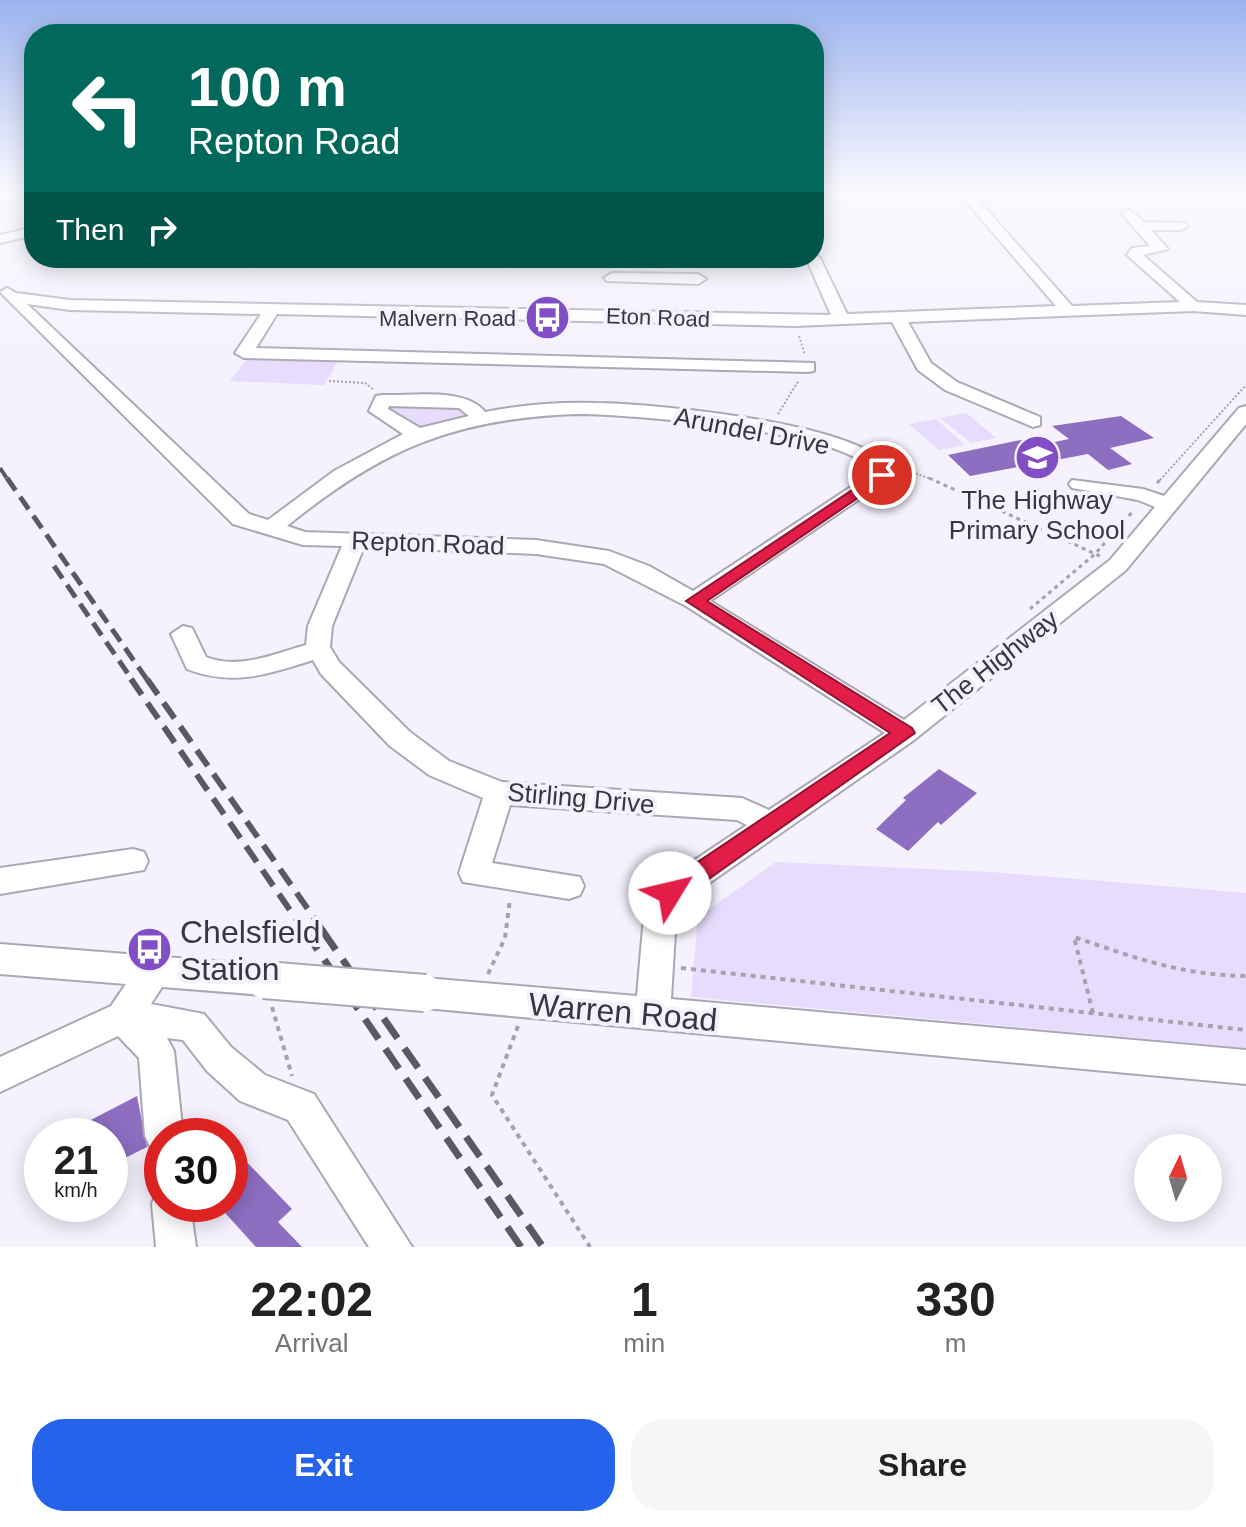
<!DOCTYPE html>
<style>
body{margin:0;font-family:Helvetica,sans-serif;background:#f6f6f6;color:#222;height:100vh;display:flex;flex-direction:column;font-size:30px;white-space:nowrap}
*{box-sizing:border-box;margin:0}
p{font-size:26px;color:#767676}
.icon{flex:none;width:44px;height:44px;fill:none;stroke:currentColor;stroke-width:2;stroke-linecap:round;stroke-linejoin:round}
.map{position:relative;height:1247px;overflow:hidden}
.side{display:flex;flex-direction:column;background:#fff;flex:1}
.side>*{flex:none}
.guide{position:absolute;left:24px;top:24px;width:800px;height:244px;border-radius:32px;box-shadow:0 4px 20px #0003;background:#00695c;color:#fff;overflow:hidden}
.needle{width:52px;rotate:5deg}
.tools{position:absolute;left:1134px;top:1134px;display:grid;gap:16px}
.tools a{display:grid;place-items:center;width:88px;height:88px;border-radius:50%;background:#fff;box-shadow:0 4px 20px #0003;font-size:40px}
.speed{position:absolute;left:24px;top:1118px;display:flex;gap:16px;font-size:40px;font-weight:700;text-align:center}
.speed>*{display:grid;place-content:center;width:104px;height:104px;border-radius:50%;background:#fff;box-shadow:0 4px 20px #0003;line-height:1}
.speed small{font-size:20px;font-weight:400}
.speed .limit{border:12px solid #d22;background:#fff;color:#111}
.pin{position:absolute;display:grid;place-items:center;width:68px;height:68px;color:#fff;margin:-34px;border:4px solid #fff;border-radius:50%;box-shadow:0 2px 8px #0007}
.me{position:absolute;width:88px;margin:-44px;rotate:54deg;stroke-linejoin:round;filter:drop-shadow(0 0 6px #0008)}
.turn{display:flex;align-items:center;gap:28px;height:168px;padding:0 32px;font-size:36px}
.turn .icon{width:104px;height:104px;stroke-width:2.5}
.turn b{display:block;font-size:56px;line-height:68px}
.then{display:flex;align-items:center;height:76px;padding:0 32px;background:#0003;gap:16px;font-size:30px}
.eta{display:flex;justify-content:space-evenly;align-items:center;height:136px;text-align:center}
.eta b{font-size:48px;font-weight:700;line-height:56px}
.primary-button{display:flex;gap:16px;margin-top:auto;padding:16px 32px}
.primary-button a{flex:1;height:92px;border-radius:32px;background:#2563eb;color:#fff;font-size:32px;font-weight:700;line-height:92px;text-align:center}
.primary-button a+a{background:#f6f6f6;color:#222}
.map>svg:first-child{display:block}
</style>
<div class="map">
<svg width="1246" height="1247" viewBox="0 0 1246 1247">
<rect width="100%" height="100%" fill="#f5f1fd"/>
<path fill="#e6dcfd" d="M249,356l90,3 -15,26 -94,-4z
M386,405l79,2 8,11 -49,13 -35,-19z
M966,413l30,25 -25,5 -31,-25z
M936,419l29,26 -26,5 -30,-26z
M776,862l216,10 254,21v155l-555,-51 7,-80z"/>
<path fill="#8d6ec1" d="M1121,416l33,22 -44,10 22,16 -24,6 -20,-16 -118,22 -22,-21 73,-15 9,7 39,-8 -17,-13z
M939,769l38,24 -36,32 -3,-3 -30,29 -32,-22 30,-29 -3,-2z
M137,1096l10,51 -34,17 -3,-28h-50z
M238,1153l54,56 -14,13 24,25h-46l-39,-43h13v-43z"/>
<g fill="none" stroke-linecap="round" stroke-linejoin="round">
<defs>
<path id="minor" d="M958,192h13l101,114 108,-4 -53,-47 5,-7 18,-2 -28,-32 7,-4 15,12 42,1 2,3 -7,4h-30l17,19 -25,6 54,47 49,3v10l-53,-4 -285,11 23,41 26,19 83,35v8l-7,2 -88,-37 -27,-20 -26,-48 -97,4 -518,-12 -21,34 558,15v8l-6,1 -564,-14 -9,-5 26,-39 -191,-4 -43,-6 222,210 19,6 66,-49 69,-37 -34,-23 7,-15 6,-1c29,1 84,-8 103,17 36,-7 73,-10 110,-9 51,0 279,20 297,70l-3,6 -179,122 194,119 206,-160 45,-53 -17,-7 -66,-12 -3,-4 3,-4 71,9 21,7 75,-88 7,-2v18l-120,146 -212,170 -232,162 -6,14 -5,83 575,51v34l-821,-76 -12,-4 -5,-11 5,-11 12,-4 212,18 7,-80 15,-32 88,-59 -10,-5 -227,-15 -18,58 88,14 4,9 -4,9 -11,4 -106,-17 -4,-9 24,-75 -54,-23 -39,-29 -69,-72 -8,-14c-44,14 -81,27 -126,9l-16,-35 12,-8 9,2 14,29c33,13 68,-3 100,-12l2,-19 34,-80 -39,-1 -70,-21 -233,-232 7,-4 9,5 54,7 761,15 -25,-57h8v-4l6,4 27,56 209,-8zM389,406l70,2 10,8 -49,12 -32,-19zM578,414c44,0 279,17 294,59l-179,118 -44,-25 -40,-15 -73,-11 -231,-8 -18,-6c95,-77 167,-108 291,-112zM364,547l172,7 68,10 82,42 199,127 -116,77 -27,-12 -240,-16 -53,-21 -39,-29 -71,-70 -9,-15 2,-21z
M34,227v8l-34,8v-8z
M612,273l86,1 8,5 -8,5 -91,-3 -3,-3z
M133,849l11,3 4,9 -4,9 -144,24v-26z
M0,944l264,21 12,4 5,11 -5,11 -12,4 -102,-8 -11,17 53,10 27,33 34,28 49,19 98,153h-43l-81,-127 -48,-19 -33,-30 -24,-31 -16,-2 7,13 9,85h-21v18l-11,-5 -6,-13 -6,-78 -21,-22 -118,56v-35l111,-51 15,-22 -126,-10z
M162,1188v16h28l6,43h-40l-4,-43 5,-14z"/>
<path id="major" d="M1235,192h11v5l-8,-1z"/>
</defs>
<use href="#minor" stroke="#aba7b5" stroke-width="4"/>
<use href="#major" stroke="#d3d3d5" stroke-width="4"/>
<path stroke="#a6a2ac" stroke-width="2" stroke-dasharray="2 2" stroke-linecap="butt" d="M799,336l6,19
M329,381l36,2 8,6
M778,414l21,-34
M897,467l37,13
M1160,480l86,-95"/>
<path stroke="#a6a2ac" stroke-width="3" stroke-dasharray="4 4" stroke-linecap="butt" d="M929,478l173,79
M1157,483l5,-5
M1030,609l65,-55 39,-44"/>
<path stroke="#a6a2ac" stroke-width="4" stroke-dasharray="5 5" stroke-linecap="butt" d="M681,968l565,62
M488,974l17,-36 5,-39
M272,1007l20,69
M1093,1013l-19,-76c62,21 106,38 172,39
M518,1026l-26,69 98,152"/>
<use href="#minor" fill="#fff" fill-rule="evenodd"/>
<use href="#major" fill="#e2d3fe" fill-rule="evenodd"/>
<path stroke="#5a5860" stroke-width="4" stroke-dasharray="12 6" stroke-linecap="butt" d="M0,468l8,12"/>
<path stroke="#5a5860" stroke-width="5" stroke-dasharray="15 8" stroke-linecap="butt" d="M7,478l141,203
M54,566l79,115"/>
<path stroke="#5a5860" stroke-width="6" stroke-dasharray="19 10" stroke-linecap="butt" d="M131,679l174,253
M147,679l177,253"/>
<path stroke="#5a5860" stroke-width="7" stroke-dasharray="24 12" stroke-linecap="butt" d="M304,930l217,317
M322,930l221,317"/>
<defs>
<path id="minor-bridge" d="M264,980l161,13"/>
</defs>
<use href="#minor-bridge" stroke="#aba7b5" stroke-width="40" stroke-linecap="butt"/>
<use href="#minor-bridge" stroke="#fff" stroke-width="36"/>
</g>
<linearGradient id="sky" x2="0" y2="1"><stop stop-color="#9bb3ee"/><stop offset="0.52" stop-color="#faf9fe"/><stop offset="1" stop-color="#faf9fe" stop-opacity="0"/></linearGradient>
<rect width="1246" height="367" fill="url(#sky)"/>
<path fill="#e11d48" stroke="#92132f" stroke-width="2" d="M882,470l8,5 -3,3 -180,123 205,127 3,5 -236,167 -9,3 -8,-3 -3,-7 3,-7 228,-153 -204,-132z"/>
<defs>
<symbol id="bus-disc" viewBox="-11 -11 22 22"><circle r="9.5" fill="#814ec6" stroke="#f5f1fd"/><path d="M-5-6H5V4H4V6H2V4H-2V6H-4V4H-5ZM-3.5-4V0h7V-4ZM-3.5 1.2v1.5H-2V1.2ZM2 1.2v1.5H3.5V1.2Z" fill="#fff"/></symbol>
<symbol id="school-disc" viewBox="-11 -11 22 22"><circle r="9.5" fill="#814ec6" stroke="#f5f1fd"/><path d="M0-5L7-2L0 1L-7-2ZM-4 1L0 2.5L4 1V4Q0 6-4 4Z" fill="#fff"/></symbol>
</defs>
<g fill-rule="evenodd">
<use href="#bus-disc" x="522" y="292" width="51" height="51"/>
<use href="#school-disc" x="1012" y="432" width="51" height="51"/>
<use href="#bus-disc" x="124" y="924" width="51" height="51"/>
</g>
<g text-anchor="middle" stroke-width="8" stroke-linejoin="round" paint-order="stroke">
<g font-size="22" fill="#39373e" stroke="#f5f1fd">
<text transform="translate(658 317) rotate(2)" y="8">Eton Road</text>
</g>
<g font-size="22" fill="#39373e" stroke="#f5f1fd" text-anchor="end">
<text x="516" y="326">Malvern Road</text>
</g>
<g font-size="26" fill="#39373e" stroke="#f5f1fd">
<text transform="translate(752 431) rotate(11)" y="9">Arundel Drive</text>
<text transform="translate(428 543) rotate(2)" y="9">Repton Road</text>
<text transform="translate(995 662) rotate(-38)" y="9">The Highway</text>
<text transform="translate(581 798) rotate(5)" y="9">Stirling Drive</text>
</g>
<g font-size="26" fill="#39373e" stroke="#f5f1fd">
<text x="1037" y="509">The Highway<tspan x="1037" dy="30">Primary School</tspan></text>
</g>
<g font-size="32" fill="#39373e" stroke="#f5f1fd" text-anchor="start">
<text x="180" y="943">Chelsfield<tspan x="180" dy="37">Station</tspan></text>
</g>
<g font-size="32" fill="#39373e" stroke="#f5f1fd">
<text transform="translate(623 1012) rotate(5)" y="11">Warren Road</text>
</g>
</g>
</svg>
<div class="tools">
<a><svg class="needle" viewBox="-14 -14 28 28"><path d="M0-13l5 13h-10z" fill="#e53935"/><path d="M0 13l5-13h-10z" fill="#767676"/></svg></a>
</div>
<div class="speed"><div>21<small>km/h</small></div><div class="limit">30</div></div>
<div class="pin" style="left:882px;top:475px;background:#d93025"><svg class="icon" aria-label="arrive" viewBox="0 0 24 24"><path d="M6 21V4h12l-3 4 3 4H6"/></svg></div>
<svg class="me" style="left:670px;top:893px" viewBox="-20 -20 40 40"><circle r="19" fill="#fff"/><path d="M0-13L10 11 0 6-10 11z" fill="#e11d48"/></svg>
<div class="guide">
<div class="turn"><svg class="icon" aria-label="left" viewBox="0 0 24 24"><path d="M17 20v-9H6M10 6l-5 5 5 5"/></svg><div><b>100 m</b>Repton Road</div></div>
<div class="then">Then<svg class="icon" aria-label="right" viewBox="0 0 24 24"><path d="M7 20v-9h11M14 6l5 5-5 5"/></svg></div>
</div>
</div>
<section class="side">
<div class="eta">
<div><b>22:02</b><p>Arrival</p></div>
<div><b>1</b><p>min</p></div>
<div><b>330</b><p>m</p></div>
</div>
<div class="primary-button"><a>Exit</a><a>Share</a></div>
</section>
